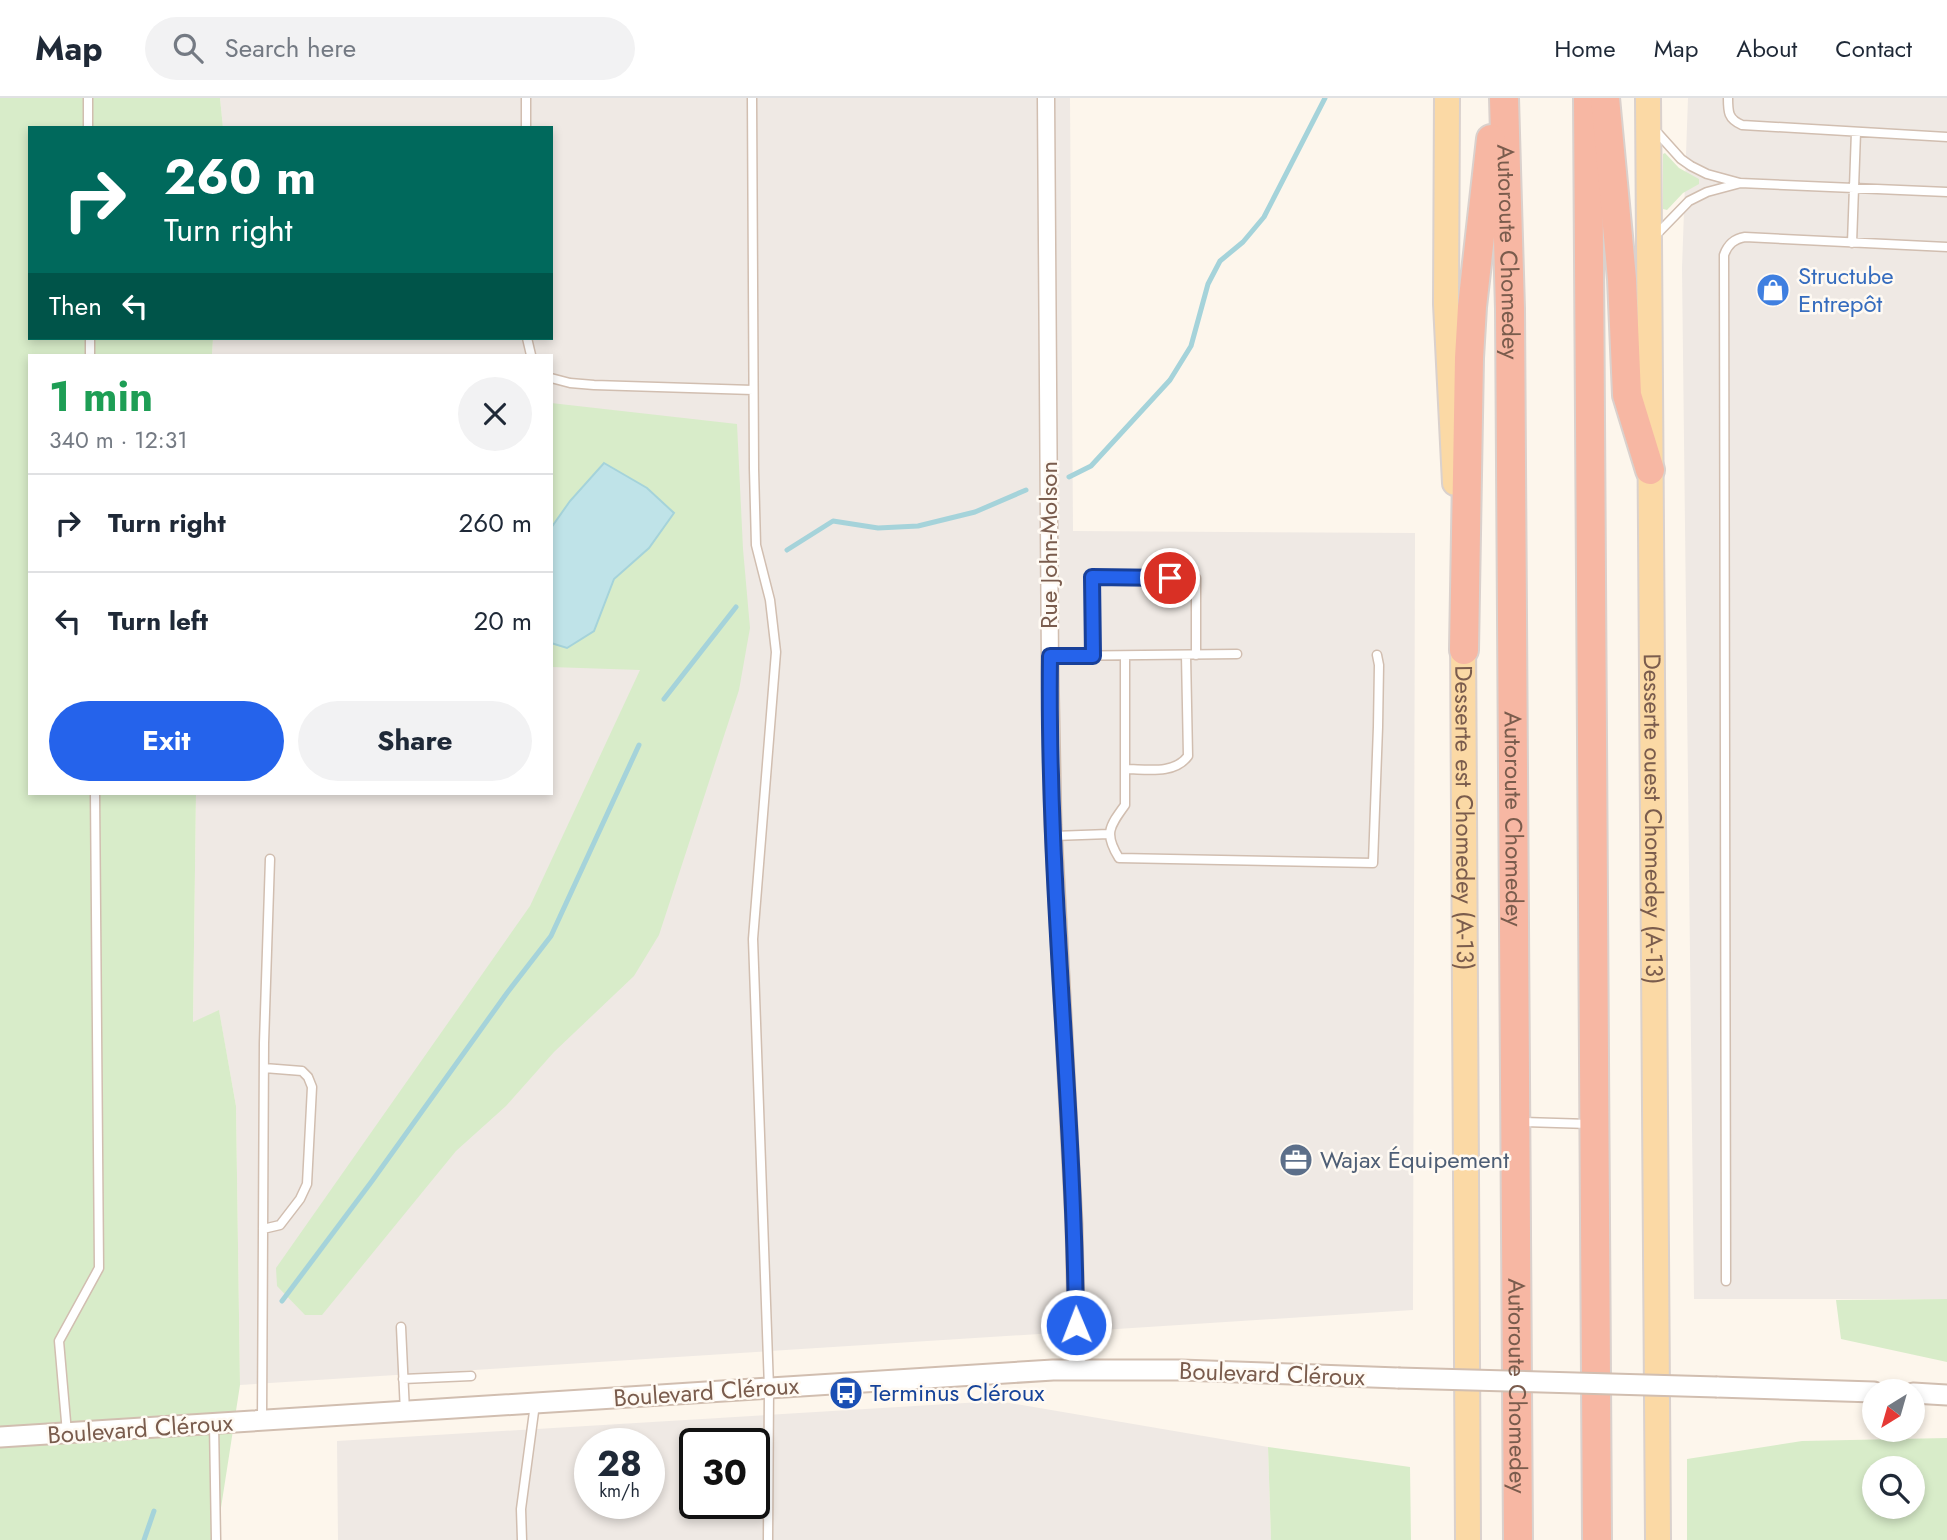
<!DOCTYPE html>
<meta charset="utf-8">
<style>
body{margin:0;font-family:Jost,sans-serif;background:#f2f2f3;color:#1f2937;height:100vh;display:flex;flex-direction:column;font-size:26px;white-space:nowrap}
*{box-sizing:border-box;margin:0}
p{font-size:23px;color:#747a83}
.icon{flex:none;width:38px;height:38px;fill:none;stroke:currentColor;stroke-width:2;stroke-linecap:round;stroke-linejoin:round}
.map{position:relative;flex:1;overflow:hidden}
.panel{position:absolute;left:28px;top:256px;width:525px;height:441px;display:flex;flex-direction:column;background:#fff;border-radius:0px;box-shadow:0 4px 10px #0003}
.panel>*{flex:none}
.top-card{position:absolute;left:28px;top:28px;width:525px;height:214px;border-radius:0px;box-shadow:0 4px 10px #0003;background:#00695c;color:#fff;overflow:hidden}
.needle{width:46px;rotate:217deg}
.buttons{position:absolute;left:1862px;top:1281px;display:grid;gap:14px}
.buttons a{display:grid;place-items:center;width:63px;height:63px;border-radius:50%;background:#fff;box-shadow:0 4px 10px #0003;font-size:35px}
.speed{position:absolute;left:574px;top:1330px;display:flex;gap:14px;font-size:35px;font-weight:700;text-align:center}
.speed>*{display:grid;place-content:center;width:91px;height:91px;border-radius:50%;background:#fff;box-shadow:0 4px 10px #0003;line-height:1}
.speed small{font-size:18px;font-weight:400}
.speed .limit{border:4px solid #111;border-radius:10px;background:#fff;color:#111}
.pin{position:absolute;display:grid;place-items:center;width:60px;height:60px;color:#fff;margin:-30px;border:4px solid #fff;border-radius:50%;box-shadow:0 2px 7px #0007}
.me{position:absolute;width:77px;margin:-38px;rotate:359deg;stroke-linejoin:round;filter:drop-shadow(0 0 5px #0008)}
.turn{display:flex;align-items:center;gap:24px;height:147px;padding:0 21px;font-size:32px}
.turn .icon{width:91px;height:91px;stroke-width:2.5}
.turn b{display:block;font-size:49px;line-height:60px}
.then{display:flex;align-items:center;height:66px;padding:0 21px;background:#0003;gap:14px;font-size:26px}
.round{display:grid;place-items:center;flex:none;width:74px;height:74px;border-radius:37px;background:#f2f2f3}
.overview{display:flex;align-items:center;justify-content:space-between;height:119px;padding:0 21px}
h1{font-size:42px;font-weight:700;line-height:52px;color:#1e9e55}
.primary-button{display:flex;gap:14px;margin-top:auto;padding:14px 21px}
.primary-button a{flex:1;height:80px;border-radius:42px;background:#2563eb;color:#fff;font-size:28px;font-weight:700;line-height:80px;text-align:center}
.primary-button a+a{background:#f2f2f3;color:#1f2937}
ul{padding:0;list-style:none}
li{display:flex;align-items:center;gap:21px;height:98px;padding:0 21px;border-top:2px solid #e0e1e3}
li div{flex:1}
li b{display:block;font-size:26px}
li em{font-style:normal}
header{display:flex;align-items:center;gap:42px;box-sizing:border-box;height:98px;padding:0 35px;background:#fff;border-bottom:2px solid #e0e1e3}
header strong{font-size:33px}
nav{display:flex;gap:38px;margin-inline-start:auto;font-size:24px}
.search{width:490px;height:63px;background:#f2f2f3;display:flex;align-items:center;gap:18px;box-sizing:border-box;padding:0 24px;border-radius:38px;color:#747a83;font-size:26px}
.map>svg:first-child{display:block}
</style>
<header>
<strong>Map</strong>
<div class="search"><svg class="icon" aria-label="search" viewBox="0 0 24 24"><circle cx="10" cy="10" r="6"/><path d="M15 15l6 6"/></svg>Search here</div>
<nav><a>Home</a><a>Map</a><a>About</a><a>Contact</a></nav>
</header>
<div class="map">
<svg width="1947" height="1442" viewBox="0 0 1947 1442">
<rect width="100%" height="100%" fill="#fdf6ec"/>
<path fill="#efe9e4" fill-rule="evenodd" d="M220,0h850l3,433 342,2 -2,777 -1173,75 -4,-279 -17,-95 -26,12 3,-230h355v-438h-339l1,-17h338v-210h-328z
M1688,0h259v1201h-253l-12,-1031z
M998,1303l270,46 3,93h-933l-1,-99zM590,1346h59v59h-59zM695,1346h59v59h-59z"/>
<path fill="#d8ecc9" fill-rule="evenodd" d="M0,0h220l3,30h-193v210h183l-1,17h-182v438h166l-3,229 26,-12 17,96 4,279 -24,155h-216z
M1665,55l14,15 20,11v5l-16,9 -16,17 -4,-1v-55z
M551,305l186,21 6,125 7,79 -11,62 -80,245 -25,41 -80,76 -48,54 -50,45 -134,164h-17l-28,-29 -1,-18 254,-362 110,-236 -89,-3z
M1947,1201v63l-106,-23 -5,-39z
M1947,1340v102h-260v-81l115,-18zM1913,1370v39h-39v-39z
M1268,1349l142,20 1,73h-140z"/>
<path fill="#bfe3e8" stroke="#a5d3da" stroke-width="2" d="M604,365l43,25 27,25 -25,35 -35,31 -20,52 -27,17 -16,-5v-115l19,-27z"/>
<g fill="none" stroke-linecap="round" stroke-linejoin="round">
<path stroke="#a5d3da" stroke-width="5" d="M1069,379l22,-11 79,-86 21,-34 17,-62 12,-23 23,-19 21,-25 61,-119
M787,452l46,-29 45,7 40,-2 57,-14 51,-22
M664,601l72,-92
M282,1203l90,-120 135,-188 44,-57 88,-191
M144,1442l10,-29"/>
<defs>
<path id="service" d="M88,0v30
M526,0v30
M752,0l2,371 2,76 14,55 6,52 -23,287 16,449 -1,152
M1728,0c0,14 0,21 14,27l205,12
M1654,31l27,30 10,7 16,8 33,9 207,9
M1654,139l35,-36 18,-9 30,-8
M1852,145l4,-111
M90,240v17
M527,240l4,17
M551,280l19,5 24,2 159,5
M1050,558l187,-2
M1093,558l-1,-79 104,1v77
M1125,558v149c-16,22 -21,29 -6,53l254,5 5,-136 1,-62 -2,-10
M1125,671c21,0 49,6 63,-13l-2,-101
M1054,738l55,-2
M1521,1024l68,2
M263,1131l17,-4 20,-26 7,-15 5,-97 -4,-10 -6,-6 -38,-3
M1726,1183l-2,-1026c4,-11 10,-16 21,-18l202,10
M401,1229l4,85
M403,1281l68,-3
M262,1323l2,-378 6,-184
M214,1326l2,116
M67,1335l-8,-92 40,-73 -4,-475
M522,1442l-1,-31 14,-105"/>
<path id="minor" d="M1046,0l4,570 3,157 21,399 3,145"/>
<path id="tertiary" d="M1717,1289l157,5
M1913,1295l34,2
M0,1339l1053,-67h128l217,8"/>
<g id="primary">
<path d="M1447,0l-1,206 9,179"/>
<path id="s1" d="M1648,0l10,1442"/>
<path id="s2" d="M1463,533l5,909"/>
</g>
<g id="motorway">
<path id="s3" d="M1504,0l6,211 8,1231"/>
<path d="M1588,0l9,1442"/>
<path d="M1605,0l17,181 5,116 23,75"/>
<path d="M1464,552l5,-292 3,-51 19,-168"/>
</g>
</defs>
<use href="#service" stroke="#d1beb0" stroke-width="11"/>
<use href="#minor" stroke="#d1beb0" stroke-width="19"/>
<use href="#tertiary" stroke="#d1beb0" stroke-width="23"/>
<use href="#primary" stroke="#dad1cd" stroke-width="28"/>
<use href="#motorway" stroke="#dad1cd" stroke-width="32"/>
<use href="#service" stroke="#fff" stroke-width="8"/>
<use href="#minor" stroke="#fff" stroke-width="16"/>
<use href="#tertiary" stroke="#fff" stroke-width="19"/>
<use href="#primary" stroke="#fbd9a5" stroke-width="24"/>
<use href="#motorway" stroke="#f7b7a3" stroke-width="28"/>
<defs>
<path id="tertiary-bridge" d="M1398,1280l319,9"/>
</defs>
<use href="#tertiary-bridge" stroke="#d1beb0" stroke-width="23" stroke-linecap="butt"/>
<use href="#tertiary-bridge" stroke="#fff" stroke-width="19"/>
</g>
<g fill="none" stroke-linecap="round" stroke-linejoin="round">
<defs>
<path id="route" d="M1076,1227c-2,-223 -29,-446 -26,-669h43l-1,-79 78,1"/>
</defs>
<use href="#route" stroke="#184099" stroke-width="18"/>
<use href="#route" stroke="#2563eb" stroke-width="12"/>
</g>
<defs>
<symbol id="shop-disc" viewBox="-11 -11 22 22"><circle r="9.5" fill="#3f7fe0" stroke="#fffaf3"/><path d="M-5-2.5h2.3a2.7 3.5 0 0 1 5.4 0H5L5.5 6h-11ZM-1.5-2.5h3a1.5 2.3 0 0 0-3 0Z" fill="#fff"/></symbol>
<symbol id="office-disc" viewBox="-11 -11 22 22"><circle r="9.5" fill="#5c6f8a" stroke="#fffaf3"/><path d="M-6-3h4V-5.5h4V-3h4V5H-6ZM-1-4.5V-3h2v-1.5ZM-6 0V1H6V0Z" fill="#fff"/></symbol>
<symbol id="bus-disc" viewBox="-11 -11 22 22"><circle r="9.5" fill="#1a4fb4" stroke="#fffaf3"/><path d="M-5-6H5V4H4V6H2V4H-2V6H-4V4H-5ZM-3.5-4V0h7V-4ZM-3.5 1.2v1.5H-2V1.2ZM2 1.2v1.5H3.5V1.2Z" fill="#fff"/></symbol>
</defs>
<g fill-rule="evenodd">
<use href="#shop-disc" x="1754" y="173" width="38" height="38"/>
<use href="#office-disc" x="1277" y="1043" width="38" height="38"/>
<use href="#bus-disc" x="827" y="1276" width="38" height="38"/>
</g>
<g text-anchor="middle" stroke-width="5" stroke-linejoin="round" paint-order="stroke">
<g font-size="24" fill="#7a5c4d" stroke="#fffaf3">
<text dy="8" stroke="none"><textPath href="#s3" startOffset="154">Autoroute Chomedey</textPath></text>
<text transform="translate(1049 447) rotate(-90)" y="8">Rue John-Molson</text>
<text dy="8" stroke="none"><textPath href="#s2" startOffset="187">Desserte est Chomedey (A-13)</textPath></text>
<text dy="8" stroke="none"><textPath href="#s3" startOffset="721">Autoroute Chomedey</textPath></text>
<text dy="8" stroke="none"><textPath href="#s1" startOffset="721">Desserte ouest Chomedey (A-13)</textPath></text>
<text transform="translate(1272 1276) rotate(2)" y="8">Boulevard Cléroux</text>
<text dy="8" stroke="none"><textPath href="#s3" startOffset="1288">Autoroute Chomedey</textPath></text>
<text transform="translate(706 1294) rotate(-4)" y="8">Boulevard Cléroux</text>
<text transform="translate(140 1331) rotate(-4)" y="8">Boulevard Cléroux</text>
</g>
<g font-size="24" fill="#366cbe" stroke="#fffaf3" text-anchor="start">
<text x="1798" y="186">Structube<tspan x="1798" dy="28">Entrepôt</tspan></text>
</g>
<g font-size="24" fill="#4e5e75" stroke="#fffaf3" text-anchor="start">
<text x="1320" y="1070">Wajax Équipement</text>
</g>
<g font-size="24" fill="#164399" stroke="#fffaf3" text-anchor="start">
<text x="870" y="1303">Terminus Cléroux</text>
</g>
</g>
</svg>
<div class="buttons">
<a><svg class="needle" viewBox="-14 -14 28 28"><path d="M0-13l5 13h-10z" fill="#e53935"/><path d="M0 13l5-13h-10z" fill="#747a83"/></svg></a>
<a><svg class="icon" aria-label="search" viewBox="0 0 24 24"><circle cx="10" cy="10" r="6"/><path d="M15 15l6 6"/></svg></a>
</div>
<div class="speed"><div>28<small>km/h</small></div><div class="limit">30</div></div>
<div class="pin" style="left:1170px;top:480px;background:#d93025"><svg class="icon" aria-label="arrive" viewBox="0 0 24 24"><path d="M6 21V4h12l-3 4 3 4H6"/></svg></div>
<svg class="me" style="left:1076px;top:1227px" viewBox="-20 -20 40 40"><circle r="17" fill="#2563eb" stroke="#fff" stroke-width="3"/><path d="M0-11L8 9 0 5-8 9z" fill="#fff"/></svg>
<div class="top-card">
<div class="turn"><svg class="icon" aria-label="right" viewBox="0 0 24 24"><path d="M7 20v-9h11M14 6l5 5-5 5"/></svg><div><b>260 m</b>Turn right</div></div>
<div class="then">Then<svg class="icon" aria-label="left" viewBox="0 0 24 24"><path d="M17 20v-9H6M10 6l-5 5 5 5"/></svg></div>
</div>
<section class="panel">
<div class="overview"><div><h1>1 min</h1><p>340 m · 12:31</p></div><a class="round"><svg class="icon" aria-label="close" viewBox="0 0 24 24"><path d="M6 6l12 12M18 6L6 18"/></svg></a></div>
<ul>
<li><svg class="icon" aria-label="right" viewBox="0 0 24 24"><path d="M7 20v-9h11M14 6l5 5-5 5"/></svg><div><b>Turn right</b></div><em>260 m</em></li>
<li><svg class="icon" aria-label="left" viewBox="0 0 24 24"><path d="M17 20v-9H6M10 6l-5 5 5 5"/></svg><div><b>Turn left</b></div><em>20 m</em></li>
</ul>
<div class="primary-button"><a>Exit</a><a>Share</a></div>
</section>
</div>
